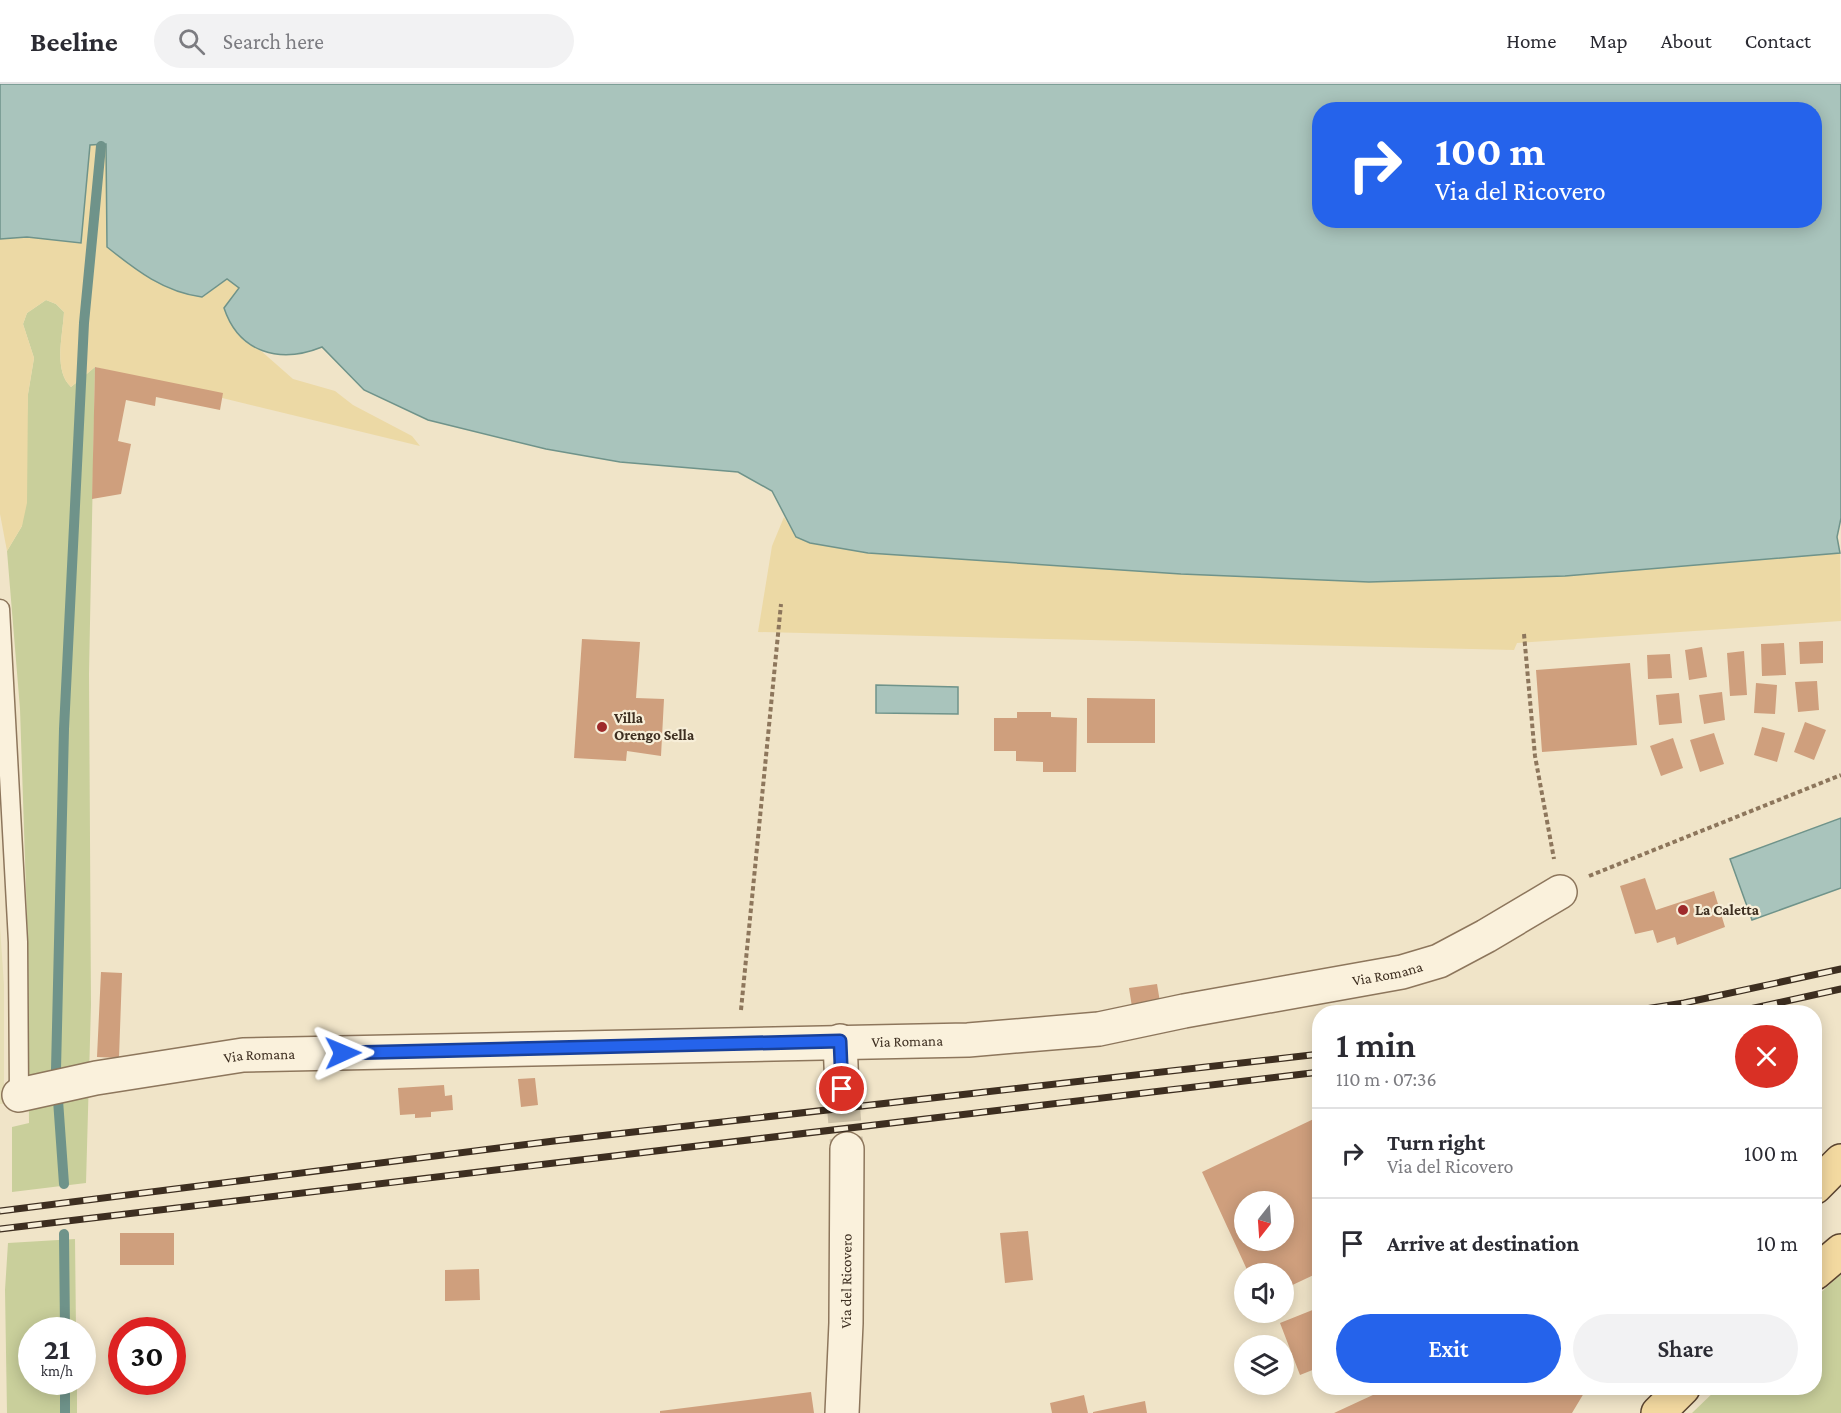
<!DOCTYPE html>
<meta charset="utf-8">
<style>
body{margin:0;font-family:"Crimson Pro",serif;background:#f2f2f3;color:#2b2b33;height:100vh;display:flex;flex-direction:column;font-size:22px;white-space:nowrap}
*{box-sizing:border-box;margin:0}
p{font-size:20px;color:#7c7c81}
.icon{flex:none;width:33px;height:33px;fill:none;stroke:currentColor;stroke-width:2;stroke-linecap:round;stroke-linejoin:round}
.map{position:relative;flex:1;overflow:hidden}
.drawer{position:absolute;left:1312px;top:921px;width:510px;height:390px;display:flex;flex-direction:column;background:#fff;border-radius:24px;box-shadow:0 3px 15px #0003}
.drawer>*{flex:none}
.guide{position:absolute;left:1312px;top:18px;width:510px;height:126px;border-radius:24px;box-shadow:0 3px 15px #0003;background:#2563eb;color:#fff;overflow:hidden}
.needle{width:39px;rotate:197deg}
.buttons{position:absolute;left:1234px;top:1107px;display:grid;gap:12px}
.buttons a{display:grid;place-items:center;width:60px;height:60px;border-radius:50%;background:#fff;box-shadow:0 3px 15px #0003;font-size:30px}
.speed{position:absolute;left:18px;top:1233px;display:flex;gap:12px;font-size:30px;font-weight:700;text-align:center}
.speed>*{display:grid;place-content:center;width:78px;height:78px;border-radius:50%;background:#fff;box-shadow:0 3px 15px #0003;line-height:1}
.speed small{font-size:15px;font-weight:400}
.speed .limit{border:9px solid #d22;background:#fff;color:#111}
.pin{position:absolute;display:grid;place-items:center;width:51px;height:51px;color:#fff;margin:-26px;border:3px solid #fff;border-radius:50%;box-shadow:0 2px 6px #0007}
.me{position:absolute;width:66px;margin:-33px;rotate:89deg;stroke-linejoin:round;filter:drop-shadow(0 0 4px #0008)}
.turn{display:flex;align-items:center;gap:21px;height:126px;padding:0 24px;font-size:27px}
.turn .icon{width:78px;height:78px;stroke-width:2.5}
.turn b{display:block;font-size:42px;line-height:51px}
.round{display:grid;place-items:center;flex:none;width:63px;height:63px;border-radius:32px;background:#f2f2f3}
.summary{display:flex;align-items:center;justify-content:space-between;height:102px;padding:0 24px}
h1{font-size:36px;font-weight:600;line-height:45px}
.button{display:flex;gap:12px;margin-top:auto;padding:12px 24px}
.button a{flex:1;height:69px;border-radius:36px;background:#2563eb;color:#fff;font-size:24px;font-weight:600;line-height:69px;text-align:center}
.button a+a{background:#f2f2f3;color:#2b2b33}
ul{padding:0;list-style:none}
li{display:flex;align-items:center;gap:18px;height:90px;padding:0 24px;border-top:2px solid #e1e1e2}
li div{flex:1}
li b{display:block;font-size:22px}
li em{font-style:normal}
header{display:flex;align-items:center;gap:36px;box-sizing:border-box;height:84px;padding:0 30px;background:#fff;border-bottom:2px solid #e1e1e2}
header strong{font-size:28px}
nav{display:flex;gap:33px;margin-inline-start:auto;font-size:21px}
.search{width:420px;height:54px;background:#f2f2f3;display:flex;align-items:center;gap:15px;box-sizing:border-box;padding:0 21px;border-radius:33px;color:#7c7c81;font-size:22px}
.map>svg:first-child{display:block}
</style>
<header>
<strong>Beeline</strong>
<div class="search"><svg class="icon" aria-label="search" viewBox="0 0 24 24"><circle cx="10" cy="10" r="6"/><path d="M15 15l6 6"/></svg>Search here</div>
<nav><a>Home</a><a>Map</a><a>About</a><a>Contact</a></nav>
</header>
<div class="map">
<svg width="1841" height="1329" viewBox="0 0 1841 1329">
<rect width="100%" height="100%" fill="#f0e4c8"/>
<path fill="#e6deb5" d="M0,843l4,58v119h-4z"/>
<path fill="#c9cf9b" d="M46,216l10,4 8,8c-1,23 -11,58 7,75l24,-20 -6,307 2,331 -5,178 -74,9v-65l17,-4 -1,-173 -8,-241 -13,-158 15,-25 6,-132 6,-36 -11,-34 4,-11z
M75,1155l1,91h-44v52h45v31h-70l-2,-123 3,-47z
M1841,1190v139h-149l26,-25h97v-90z"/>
<path fill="#ecd9a5" d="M107,60l1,29 95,124 24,-18 12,9 5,53 16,9 33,29 42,12 18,14 59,31 8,10 -325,-79 -24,20c-18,-17 -8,-52 -7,-75l-8,-8 -10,-4 -19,13 -4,11 11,34 -6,36 -1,109 -5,23 -15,25 -7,-37v-275l27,-2 54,6 9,-98z
M784,433l12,20 14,6 58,10 501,29 196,-6 275,-23 1,68 -324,22 -3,7 -756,-18 14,-86z"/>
<path fill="#a9c4bc" stroke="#6f938a" stroke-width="1.5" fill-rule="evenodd" d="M0,0h1841v434l-4,19 3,16 -275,23 -196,6 -188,-8 -313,-21 -58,-10 -14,-6 -24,-46 -34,-19 -118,-10 -74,-13 -118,-29 -64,-30 -42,-43c-42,17 -83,6 -98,-39l15,-20 -12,-9 -25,18c-38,-5 -65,-26 -95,-50l-1,-103 -16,1 -9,98 -54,-6 -27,2zM1320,26h495v110h-495z
M876,601l82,2v27l-82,-1z
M1841,734v70l-89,32 -22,-61z"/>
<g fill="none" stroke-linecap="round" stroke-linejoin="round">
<path stroke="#6f938a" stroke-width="10" d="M56,986l8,-341 20,-406 17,-177
M58,1016l6,84
M64,1150l1,96
M65,1298v31"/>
</g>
<path fill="#cf9f7d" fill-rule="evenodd" d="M95,283l128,26 -3,17 -64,-13 -1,9 -29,-6 -8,41 13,3 -10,50 -29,5z
M582,555l58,3 -4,56 28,1 -3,57 -34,-5 -1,10 -52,-3z
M1823,557v22l-23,1 -1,-22z
M1784,559l2,32 -24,1 -1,-32z
M1702,563l5,30 -18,3 -4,-30z
M1744,567l3,44 -17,1 -3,-43z
M1670,570l2,24 -24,1 -1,-24z
M1630,579l7,82 -95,7 -6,-82z
M1817,597l2,29 -21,2 -3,-30z
M1756,599l21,2 -2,29 -21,-1z
M1722,608l3,28 -21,4 -5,-29z
M1679,609l3,30 -23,2 -3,-30z
M1087,614l68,1v44h-68z
M1017,628h34v5l26,1 -1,54h-33v-10l-27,-1v-10h-22v-33h23z
M1805,638l21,8 -12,30 -20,-8z
M1762,643l23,6 -8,29 -23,-7z
M1714,649l10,31 -24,8 -10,-32z
M1673,654l10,30 -22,8 -11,-30z
M1645,794l11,32 58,-19 11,36 -48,18 -2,-8 -18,6 -4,-13 -18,4 -15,-48z
M101,888l21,1 -3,85 -22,-1z
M1157,900l3,18 -28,5 -3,-19z
M535,994l3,27 -17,2 -3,-28z
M444,1001l1,11 7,-1 1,15 -22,2v5l-16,1v-4l-15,1 -2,-27z
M1320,1032v156l-36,17v-15h-35l-47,-102zM1245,1118h39v38h-39z
M1028,1147l5,49 -28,3 -5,-50z
M120,1149h54v32h-54z
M479,1185l1,31 -35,1v-31z
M1320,1223v60l-20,8 -20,-52z
M1388,1304h199l-15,25h-238z
M811,1308l3,21h-154v-2z
M1084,1311l4,18h-36l-2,-10z
M1145,1317l2,12h-54v-1z"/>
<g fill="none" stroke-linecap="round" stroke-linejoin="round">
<path stroke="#ccc0a6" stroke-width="33" stroke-dasharray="33 16" stroke-linecap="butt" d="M842,1005l5,60"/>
<defs>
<path id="service" d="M0,525l18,333 1,153"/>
<g id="minor">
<path d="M840,957l2,48"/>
<path id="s1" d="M19,1011l77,-17 147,-23 725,-15 131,-11 85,-18 218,-39 37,-11 47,-25 74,-44"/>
<path id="s2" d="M842,1329l4,-90 1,-174"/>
</g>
<path id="primary" d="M1815,1103l26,-26
M1815,1189l26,-22
M1658,1329l25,-25"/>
</defs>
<use href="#service" stroke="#8d765c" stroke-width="21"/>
<use href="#minor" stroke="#8d765c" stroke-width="36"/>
<use href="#primary" stroke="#5b4430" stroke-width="36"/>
<path stroke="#8d765c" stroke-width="4" stroke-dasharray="4.5 3" stroke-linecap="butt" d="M1524,550l11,122 19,103
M1589,792l252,-101
M741,926l40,-406"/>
<use href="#service" stroke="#faf1dc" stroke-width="18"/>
<use href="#minor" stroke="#faf1dc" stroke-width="33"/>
<use href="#primary" stroke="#f3d9a0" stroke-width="33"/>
<defs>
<path id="rail" d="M1626,928l58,-9 157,-34
M1736,928l105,-23
M0,1127l554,-70 766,-87
M0,1145l1320,-157"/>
</defs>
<use href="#rail" stroke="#3d2e20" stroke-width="7"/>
<use href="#rail" stroke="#f7eed8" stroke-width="4.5" stroke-dasharray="14" stroke-linecap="butt"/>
</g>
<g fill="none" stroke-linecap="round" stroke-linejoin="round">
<defs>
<path id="route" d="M343,969l497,-12 2,48"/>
</defs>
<use href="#route" stroke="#184099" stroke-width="15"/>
<use href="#route" stroke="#2563eb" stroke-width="10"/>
</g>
<g fill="#9e2a2b" stroke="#f7eed8" stroke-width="2">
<circle cx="602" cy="643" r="6"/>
<circle cx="1683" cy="826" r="6"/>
</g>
<g text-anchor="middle" stroke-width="4.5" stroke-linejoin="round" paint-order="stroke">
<g font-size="15" font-weight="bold" fill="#3d2e20" stroke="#f7eed8" text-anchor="start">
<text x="614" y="639">Villa<tspan x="614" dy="17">Orengo Sella</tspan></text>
<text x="1695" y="831">La Caletta</text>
</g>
<g font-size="15" fill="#3d2e20" stroke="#f7eed8">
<text dy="5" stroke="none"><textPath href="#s1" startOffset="1378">Via Romana</textPath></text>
<text dy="5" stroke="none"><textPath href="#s1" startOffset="892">Via Romana</textPath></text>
<text dy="5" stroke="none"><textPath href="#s1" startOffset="244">Via Romana</textPath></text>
<text dy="5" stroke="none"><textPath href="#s2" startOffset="132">Via del Ricovero</textPath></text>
</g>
</g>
</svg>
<div class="buttons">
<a><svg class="needle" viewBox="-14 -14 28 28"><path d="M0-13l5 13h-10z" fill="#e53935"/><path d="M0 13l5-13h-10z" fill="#7c7c81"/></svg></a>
<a><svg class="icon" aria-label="sound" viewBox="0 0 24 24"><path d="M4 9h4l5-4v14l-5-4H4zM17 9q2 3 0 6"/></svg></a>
<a><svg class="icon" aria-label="layers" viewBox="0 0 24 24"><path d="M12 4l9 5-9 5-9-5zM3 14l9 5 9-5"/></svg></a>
</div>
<div class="speed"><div>21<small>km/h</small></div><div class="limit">30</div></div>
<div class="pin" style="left:842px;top:1005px;background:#d93025"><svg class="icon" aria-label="arrive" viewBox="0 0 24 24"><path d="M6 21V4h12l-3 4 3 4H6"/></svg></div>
<svg class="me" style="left:343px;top:969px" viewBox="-20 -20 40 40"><path d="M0-17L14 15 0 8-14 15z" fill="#2563eb" stroke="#fff" stroke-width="4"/></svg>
<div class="guide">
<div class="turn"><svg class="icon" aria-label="right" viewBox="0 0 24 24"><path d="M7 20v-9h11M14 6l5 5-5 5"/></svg><div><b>100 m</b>Via del Ricovero</div></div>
</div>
<section class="drawer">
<div class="summary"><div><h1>1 min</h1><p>110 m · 07:36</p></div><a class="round" style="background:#d93025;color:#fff"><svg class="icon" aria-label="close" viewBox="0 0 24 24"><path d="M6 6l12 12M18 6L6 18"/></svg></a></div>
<ul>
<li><svg class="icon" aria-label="right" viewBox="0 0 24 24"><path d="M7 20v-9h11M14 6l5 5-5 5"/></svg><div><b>Turn right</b><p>Via del Ricovero</p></div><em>100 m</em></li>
<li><svg class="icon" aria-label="arrive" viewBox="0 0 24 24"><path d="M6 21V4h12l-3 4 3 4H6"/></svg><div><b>Arrive at destination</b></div><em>10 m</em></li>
</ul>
<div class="button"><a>Exit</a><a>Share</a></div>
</section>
</div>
